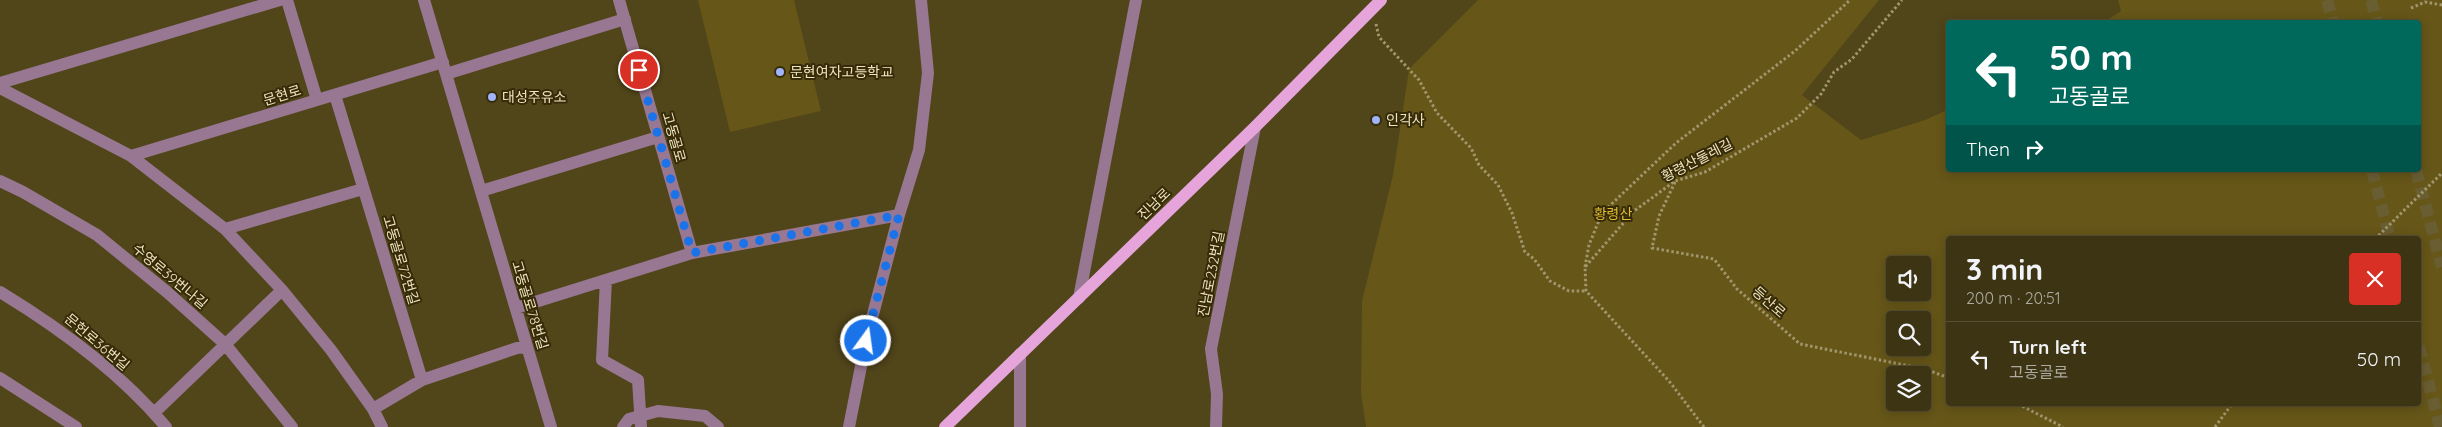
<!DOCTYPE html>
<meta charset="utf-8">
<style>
body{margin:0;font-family:Quicksand,"Noto Sans KR",sans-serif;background:#443c1d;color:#f1f3f6;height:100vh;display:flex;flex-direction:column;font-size:19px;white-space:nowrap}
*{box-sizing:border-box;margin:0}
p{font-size:16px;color:#adaaa0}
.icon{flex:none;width:28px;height:28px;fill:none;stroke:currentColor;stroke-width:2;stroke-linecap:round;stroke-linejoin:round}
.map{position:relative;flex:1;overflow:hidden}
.panel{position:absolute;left:1946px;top:236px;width:475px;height:170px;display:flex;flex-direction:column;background:#3d3414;border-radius:5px;box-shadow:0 2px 12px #0003,0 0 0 1px #564f34}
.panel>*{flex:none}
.top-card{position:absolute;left:1946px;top:20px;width:475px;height:152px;border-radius:5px;box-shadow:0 2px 12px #0003,0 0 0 1px #564f34;background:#00695c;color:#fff;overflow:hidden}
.buttons{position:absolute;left:1886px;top:256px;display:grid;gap:10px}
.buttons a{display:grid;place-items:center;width:45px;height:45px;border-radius:5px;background:#3d3414;box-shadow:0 2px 12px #0003,0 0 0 1px #564f34;font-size:25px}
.pin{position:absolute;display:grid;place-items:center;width:42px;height:42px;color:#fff;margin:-21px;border:2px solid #fff;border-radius:50%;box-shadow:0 1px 5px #0007}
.me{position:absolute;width:55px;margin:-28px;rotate:14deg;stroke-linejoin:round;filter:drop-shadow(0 0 4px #0008)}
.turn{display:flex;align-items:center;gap:18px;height:105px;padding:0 20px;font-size:22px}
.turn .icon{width:65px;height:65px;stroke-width:2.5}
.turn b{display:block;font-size:35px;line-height:42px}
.then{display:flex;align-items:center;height:48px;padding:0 20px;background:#0003;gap:10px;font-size:19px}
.round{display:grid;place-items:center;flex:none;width:52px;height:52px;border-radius:5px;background:#443c1d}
.overview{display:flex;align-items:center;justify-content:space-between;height:85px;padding:0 20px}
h1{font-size:30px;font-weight:800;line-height:38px}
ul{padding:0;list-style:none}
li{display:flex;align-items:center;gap:15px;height:75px;padding:0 20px;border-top:1px solid #564f34}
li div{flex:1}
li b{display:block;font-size:19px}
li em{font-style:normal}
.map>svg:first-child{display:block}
</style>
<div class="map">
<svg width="2442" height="427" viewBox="0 0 2442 427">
<rect width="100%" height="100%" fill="#51451a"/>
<path fill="#665618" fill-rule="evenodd" d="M698,0h96l27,111 -91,21z
M1478,0h401l-77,95 59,45 64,-20 24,-11v61h470v-148h-315l17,-11 -3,-11h324v427h-1076l-5,-34 1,-92 31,-126 16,-106zM1949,239h470v165h-470zM1895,265h27v27h-27zM1895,320h27v28h-27zM1895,375h27v27h-27z"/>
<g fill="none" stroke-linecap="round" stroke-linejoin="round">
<path stroke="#695d32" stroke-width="12" stroke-dasharray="12 6" stroke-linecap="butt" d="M2327,0l6,22
M2371,0l6,22
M2372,170l18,69
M2416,170l26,97
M2419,346l21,81"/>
<path stroke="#a2966d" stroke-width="3" stroke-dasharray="2.5 2.5" stroke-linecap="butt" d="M2411,8l14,-6 17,3
M1376,24l3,13 40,43 18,33 34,35 8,17 19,20 14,28 13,39 9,7 16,22 19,10h17
M1675,182l-16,34 -7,32 62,11 23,30 63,55 125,25 24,9
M2375,239l67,-66
M1585,267l4,-22 13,-32 74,-70 119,-92 55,-51
M2018,404l45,23
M1704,427l-35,-46 -83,-90 -1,-24 49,-56 41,-30 30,-9 92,-54 24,-24 13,-22 18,-13 50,-59
M2215,427l17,-23"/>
<path stroke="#977791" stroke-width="12" d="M287,0l30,100
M424,0l127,427
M619,0l73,253
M446,74l179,-55
M0,83l280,-83
M0,88l131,68 94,73 57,61 49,60 42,59 9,18
M335,95l87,285
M131,156l312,-94
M0,181l23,11 74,43 70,57 58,52 67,83
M481,191l177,-54
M225,229l138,-40
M606,280l-4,80 36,20 3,47
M0,292c61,37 120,80 166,135
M1079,298l57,-298
M516,308l176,-55 207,-38
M1020,354v73
M0,378l76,49
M373,409l49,-29 95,-32 10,-1
M154,413l128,-123
M623,427l6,-8 29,-8 47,5 13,11
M849,427l17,-86 33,-126 20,-65 9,-77 -7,-73
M1216,427l1,-33 -6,-45 44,-222"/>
<path stroke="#e6a5da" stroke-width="12" d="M945,427l310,-300 126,-127"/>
</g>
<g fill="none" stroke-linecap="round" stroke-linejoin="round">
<path stroke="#1a73e8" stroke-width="9" stroke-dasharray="0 16.2" d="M639,70l53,183 207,-38 -33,126"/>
</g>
<g fill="#a1b3fd" stroke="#352b08" stroke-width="2">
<circle cx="780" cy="72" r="5"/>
<circle cx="492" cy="97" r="5"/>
<circle cx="1376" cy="120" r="5"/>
</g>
<g text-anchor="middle" stroke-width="4" stroke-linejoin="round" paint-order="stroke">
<g font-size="14" fill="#efe3bc" stroke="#352b08" text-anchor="start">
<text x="790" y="77">문현여자고등학교</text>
<text x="502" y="102">대성주유소</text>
<text x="1386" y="125">인각사</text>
</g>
<g font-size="14" fill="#efe3bc" stroke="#352b08">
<text transform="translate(282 95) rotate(-17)" y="5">문현로</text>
<text transform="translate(674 137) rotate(74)" y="5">고동골로</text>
<text transform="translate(1697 160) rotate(-27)" y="5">황령산둘레길</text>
<text transform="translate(1154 204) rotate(-44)" y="5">진남로</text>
<text transform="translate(401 260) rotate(73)" y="5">고동골로72번길</text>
<text transform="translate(1211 274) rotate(-79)" y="5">진남로232번길</text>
<text transform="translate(170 276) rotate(40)" y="5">수영로39번나길</text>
<text transform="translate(1769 302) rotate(41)" y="5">등산로</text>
<text transform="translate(530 305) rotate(73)" y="5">고동골로78번길</text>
<text transform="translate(97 342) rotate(40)" y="5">문헌로36번길</text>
</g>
<g font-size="14" fill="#e1bd34" stroke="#352b08">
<text x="1613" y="219">황령산</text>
</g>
</g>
</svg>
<div class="buttons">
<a><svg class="icon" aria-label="sound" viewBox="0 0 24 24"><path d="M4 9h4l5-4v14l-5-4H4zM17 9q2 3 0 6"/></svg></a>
<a><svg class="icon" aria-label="search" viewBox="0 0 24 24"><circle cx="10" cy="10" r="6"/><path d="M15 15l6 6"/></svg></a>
<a><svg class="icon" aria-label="layers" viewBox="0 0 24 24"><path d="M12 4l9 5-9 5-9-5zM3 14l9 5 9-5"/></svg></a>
</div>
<div class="pin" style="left:639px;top:70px;background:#d93025"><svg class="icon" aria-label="arrive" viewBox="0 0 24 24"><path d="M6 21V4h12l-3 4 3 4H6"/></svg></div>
<svg class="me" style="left:866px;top:341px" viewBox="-20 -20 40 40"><circle r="17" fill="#1a73e8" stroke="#fff" stroke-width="3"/><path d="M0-11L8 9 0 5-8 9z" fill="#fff"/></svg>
<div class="top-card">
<div class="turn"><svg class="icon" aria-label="left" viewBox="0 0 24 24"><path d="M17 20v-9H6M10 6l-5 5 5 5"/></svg><div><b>50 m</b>고동골로</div></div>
<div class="then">Then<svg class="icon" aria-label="right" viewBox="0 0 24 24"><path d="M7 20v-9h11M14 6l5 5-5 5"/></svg></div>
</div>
<section class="panel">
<div class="overview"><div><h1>3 min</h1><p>200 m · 20:51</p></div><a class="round" style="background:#d93025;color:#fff"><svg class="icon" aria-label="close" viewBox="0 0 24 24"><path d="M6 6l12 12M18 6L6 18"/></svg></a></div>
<ul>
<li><svg class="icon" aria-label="left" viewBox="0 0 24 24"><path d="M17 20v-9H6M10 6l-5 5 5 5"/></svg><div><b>Turn left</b><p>고동골로</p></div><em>50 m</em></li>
</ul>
</section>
</div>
